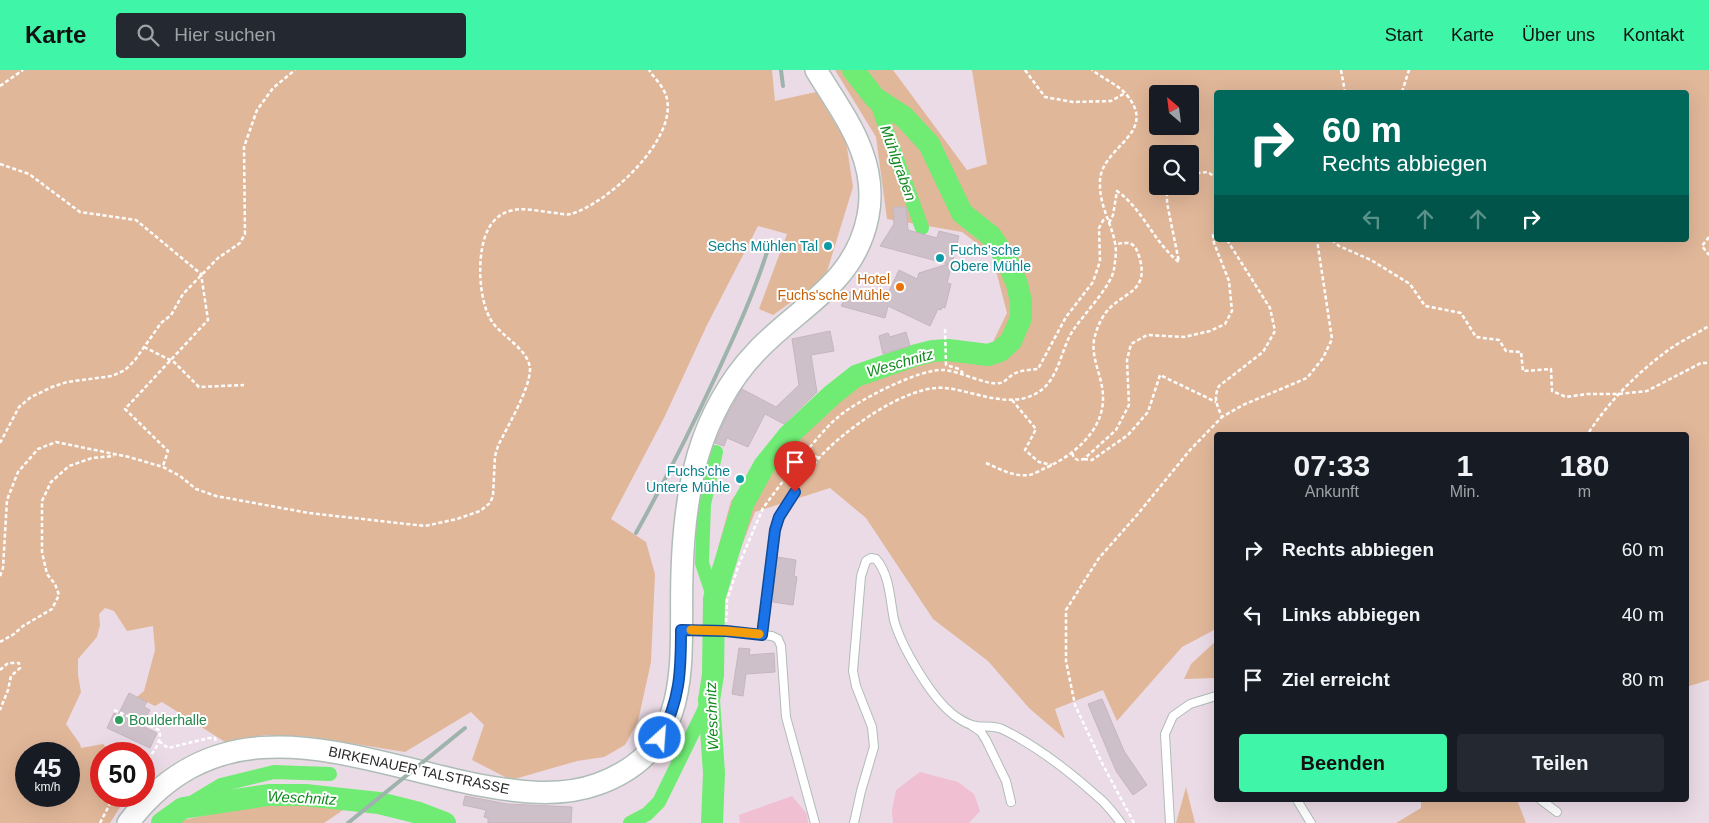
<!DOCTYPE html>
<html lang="de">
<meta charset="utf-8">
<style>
body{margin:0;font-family:Arial,sans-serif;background:#242831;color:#f1f3f6;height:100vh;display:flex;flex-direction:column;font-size:19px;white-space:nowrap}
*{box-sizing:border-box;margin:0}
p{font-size:16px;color:#9ea1a6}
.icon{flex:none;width:28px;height:28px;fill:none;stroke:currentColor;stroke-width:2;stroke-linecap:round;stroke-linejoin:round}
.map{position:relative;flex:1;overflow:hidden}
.panel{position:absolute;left:1214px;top:362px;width:475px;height:370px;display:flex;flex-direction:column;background:#171b24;border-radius:5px;box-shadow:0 5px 20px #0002}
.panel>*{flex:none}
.top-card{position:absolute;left:1214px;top:20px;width:475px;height:152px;border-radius:5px;box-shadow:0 5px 20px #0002;background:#00695c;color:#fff;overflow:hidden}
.needle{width:32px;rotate:332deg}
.tools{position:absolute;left:1149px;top:15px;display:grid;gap:10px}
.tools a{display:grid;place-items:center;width:50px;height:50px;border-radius:5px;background:#171b24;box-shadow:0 5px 20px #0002;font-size:25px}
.speed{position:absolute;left:15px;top:672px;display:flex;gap:10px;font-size:25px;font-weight:700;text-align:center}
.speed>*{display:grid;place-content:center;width:65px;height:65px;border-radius:50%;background:#171b24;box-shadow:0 5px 20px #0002;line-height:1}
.speed small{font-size:12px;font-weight:400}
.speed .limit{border:8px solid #d22;background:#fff;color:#111}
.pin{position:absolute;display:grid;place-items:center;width:42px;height:42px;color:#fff;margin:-51px -21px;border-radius:50% 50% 50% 0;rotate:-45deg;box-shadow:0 0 5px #0007}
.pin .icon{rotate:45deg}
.me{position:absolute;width:55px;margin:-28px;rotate:26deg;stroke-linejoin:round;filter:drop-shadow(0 0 4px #0008)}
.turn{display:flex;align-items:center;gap:18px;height:105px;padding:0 25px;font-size:22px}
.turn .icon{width:65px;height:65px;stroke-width:2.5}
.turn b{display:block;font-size:35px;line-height:42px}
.lanes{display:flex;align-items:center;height:48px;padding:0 25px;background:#0003;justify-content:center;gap:25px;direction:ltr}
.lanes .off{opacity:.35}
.eta{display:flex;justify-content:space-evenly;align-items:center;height:85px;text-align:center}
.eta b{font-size:30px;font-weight:800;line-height:35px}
.action{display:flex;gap:10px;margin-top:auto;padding:10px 25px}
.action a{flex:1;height:58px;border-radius:5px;background:#3ff5a8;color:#111;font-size:20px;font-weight:800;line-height:58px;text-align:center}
.action a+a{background:#242831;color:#f1f3f6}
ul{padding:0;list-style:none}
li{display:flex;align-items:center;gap:15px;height:65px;padding:0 25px}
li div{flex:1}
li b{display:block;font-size:19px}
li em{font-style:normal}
header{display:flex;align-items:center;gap:30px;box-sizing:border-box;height:70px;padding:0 25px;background:#3ff5a8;color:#111}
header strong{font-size:24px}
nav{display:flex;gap:28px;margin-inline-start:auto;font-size:18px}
.search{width:350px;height:45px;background:#242831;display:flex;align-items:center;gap:12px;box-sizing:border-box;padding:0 18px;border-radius:5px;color:#9ea1a6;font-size:19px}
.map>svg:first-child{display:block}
</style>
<header>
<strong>Karte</strong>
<div class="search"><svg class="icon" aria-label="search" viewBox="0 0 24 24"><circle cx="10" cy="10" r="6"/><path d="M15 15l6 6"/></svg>Hier suchen</div>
<nav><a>Start</a><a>Karte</a><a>Über uns</a><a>Kontakt</a></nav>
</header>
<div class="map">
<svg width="1709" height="753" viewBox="0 0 1709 753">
<rect width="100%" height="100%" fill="#ebdbe6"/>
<path fill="#e1b799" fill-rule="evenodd" d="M0,0h772l3,31 41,-9 30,49 7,46 -28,91 -52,37 -14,-6 28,-75 -29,-8 -51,99 -43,93 -53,101 35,23 9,32 -4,88 -13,59 -13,24 -21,12 -27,4 -66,19 -39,-20 12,-35 -13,-13 -66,40 -93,-15 -47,-2 -40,7 -63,-40 -7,4 -18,-9 7,-6 11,-41 -2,-24 -26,5 -13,-20 -9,-3 -6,6 1,11 -3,12 -19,22v16l3,17 -15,32 14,20 1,4 22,-4 10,10h-12v42h29l-12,14 -8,13h-110zM26,684h43v42h-43z
M835,0h58l74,100 20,-6 -15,-94h737v610l-23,7v-252h-470v194l-34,18 -65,74 -14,-31 -48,19 10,30 -36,-31 -41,-47 -55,-42 -67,-101 -36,-30 -75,24 -33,84 -4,-48 13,-47 59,-78 61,-46 69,-20 70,-9 17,-35 -15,-58 -30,-23 -75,-13 -11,-82zM1216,22h470v148h-470zM1158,24h32v32h-32zM1158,84h32v32h-32z
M1216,571v37l-32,1 7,-15z
M1186,717l9,36h-19z
M1421,730h96l9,23h-130l25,-15z
M266,732l60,1 23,3 -25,17h-146l1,-2z"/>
<path fill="#f0bfd2" d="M920,702l38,10 16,12 6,17 -11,12h-76l-1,-13 4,-20z
M792,726l15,18 1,9h-68l-1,-8z"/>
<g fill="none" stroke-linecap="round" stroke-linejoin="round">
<path stroke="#70eb74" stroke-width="14" d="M875,28l47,130
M714,529l-12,-36 2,-59 12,-52
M183,738l38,-23 53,-13 56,2
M630,753l17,-9 12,-12 50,-102"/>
<path stroke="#70eb74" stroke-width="22" d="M162,753l21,-15 85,-13h37l74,8 40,10 26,10
M712,753l2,-50 -5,-73 4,-25 1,-76 29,-95 21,-38 25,-31 43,-40 24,-19 57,-20 20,-5 15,-1 40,5 12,-4 11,-10 10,-23v-16l-4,-18 -10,-24 -16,-24 -29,-23 -33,-69 -25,-27 -29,-19 -22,-28"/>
</g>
<path fill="#cec0c8" stroke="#c6b5bf" d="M893,137h13l2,23 29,8 2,-7 20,5 -12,47 4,1 -6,24 -3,-1 -1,3 -3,-1 -8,17 -42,-20 -3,12 -44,-12 8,-14 35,10 15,-32 18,9 2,-6 29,-9 -68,-18 14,-22z
M830,261l4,20 -23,4 6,37 -33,32 -19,-10 -17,33 -21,-9 -3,8 -9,-3 10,-24 17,-30 34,18 23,-22 -7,-46z
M906,262l4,14 -27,8 -4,-18 9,-3 2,4z
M777,487l19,3 -2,16 3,1 -4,28 -20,-3 1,-7h-1z
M739,578l11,1 -1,6 25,-2 1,19 -29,2 -3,22 -11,-2z
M129,623l18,9 -3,5 6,3 -8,16 15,7 -7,15 -43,-20 7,-15 4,2z
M1102,629l22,52 23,34 -14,10 -17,-24 -28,-67z
M465,726l42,8 65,3 -1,16h-83v-5l-4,-1 2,-7 -23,-5z"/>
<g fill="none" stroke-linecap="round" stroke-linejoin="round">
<defs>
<path id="lane" d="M683,560l43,1 46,5 6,3 3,7 5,71 29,106
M762,565l13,-105 11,-26 9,-12
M971,655l10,7 5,8 20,41 5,21
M1297,730l14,23
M1541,730l16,12
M854,753l7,-32 13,-44 -2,-20 -16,-41 -3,-15 8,-95 5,-15 5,-3 5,1c14,16 14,41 18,61 7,26 35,73 55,91 5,5 16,12 23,14 9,3 20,0 30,4 35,17 67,42 96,68 9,7 16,17 23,26
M1170,753l-5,-89 8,-18 17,-12 26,-8"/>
<path id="secondary" d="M128,753c96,-126 225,-63 351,-38 38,7 81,13 119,-1 99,-36 81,-126 84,-210 1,-40 5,-80 16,-119 11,-37 31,-75 58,-103 43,-46 99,-68 112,-136 11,-57 -24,-100 -52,-146"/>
</defs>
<use href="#lane" stroke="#afbdb7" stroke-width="10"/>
<use href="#secondary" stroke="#afbdb7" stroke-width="24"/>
<path stroke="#fff" stroke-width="2.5" stroke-dasharray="4 2.5" stroke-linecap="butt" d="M1025,0l20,27 28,5 38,-1 14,-8
M1341,0l4,22
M0,16l23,-16
M1402,22l7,-22
M0,94l29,10 51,38 56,8 65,54 7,46 -83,89 43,42 -5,15
M1190,104l18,-2 8,6
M1109,153l4,-8 4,-24c26,18 37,52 62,71l-12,-59v-17
M1709,167l-7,9 7,9
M1227,170l43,68 5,23 -12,21 -44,34c-6,12 -2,19 3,31l21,-12 64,-27 16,-20 9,-19 -15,-99
M1332,170l7,6 32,14 39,24 15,22 36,7 15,24 23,3 7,11 15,1 2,19 28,-2 1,22 14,6 21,-3h32l28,-3 54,-28h8
M945,259l1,36 13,4 4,4
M144,277l30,15 25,25 45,-2
M1012,330l24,29 -11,21 14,12 13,3
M1589,362c20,-30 45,-56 74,-78 14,-11 31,-19 46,-28
M0,373l19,-36 12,-10 21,-10 15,-5 45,-6 13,-6 10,-10 26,-37 10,-8 12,-21 35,-36 22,-15 5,-9 -1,-87 13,-37 16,-22 22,-18
M805,382c11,-11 20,-24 32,-34 17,-16 83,-50 107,-48 15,1 44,16 56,13 6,-1 10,-8 16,-10 6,-3 15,-3 22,-4l28,-52 27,-35 7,-21 -1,-33 6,-11
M1072,383l2,5 4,2 6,-1 32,-29 13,-25 -2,-45 4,-16 16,-9 37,2 26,-6 15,-7 7,-13 -3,-30 -15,-38 -1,-8 3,-4
M1084,389l8,1 36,-25 20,-23 12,-37 56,27
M986,393c14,6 27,14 43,12 5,-1 10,-4 14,-6 29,-12 61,-38 60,-72 0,-19 -12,-38 -9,-57 2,-9 5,-17 10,-25 16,-24 47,-20 35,-59 -5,-15 -10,-14 -23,-12
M799,416c7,-9 13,-20 20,-28 24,-27 88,-74 126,-70 30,3 67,23 95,3 20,-14 21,-44 34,-62 10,-15 38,-44 40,-60 1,-7 3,-18 1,-26 -4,-22 -16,-37 -15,-62 1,-35 60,-47 26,-87 -9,-10 -24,-16 -34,-24
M0,506l3,-8 4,-68 11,-28 20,-23 18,-7 73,15 34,10 17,9 16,13 20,7 93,17 116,13 32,-7 23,-8 10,-8 3,-7 2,-40 3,-10c9,-19 32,-57 32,-77 -1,-19 -27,-32 -37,-46 -16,-21 -18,-81 0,-101 17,-20 40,-11 63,-9 5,1 11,2 15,1 37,-11 105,-73 96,-115 -2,-11 -12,-20 -18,-29
M726,552l1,-22 12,-36 24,-56 42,-56 14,6
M0,572l14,-8 9,-8 29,-17 7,-14 -4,-11 -8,-10 -5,-22v-51l9,-19 18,-16 23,-8 22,-2
M0,600l8,-7h11l1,5 -9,8 -3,14 -8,20
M114,640l45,20c4,11 -7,25 -15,32
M159,671l9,7 41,-10h6l1,4
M100,753l14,-27
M1134,753l-31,-58 -28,-60 -9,-44v-51l33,-52 38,-43 53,-65 32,-33"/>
<use href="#lane" stroke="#fff" stroke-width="8"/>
<use href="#secondary" stroke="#fff" stroke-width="21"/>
<path stroke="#9eb3ab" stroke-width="4" d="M781,0l2,16
M636,463c30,-54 57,-108 83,-164 18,-39 35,-76 48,-117
M348,753l117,-95"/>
</g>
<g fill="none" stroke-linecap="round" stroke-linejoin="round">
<defs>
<path id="route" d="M660,668c20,-38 21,-66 21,-108l45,1 36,4 13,-105 4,-13 16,-25"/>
</defs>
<use href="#route" stroke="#114b97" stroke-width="12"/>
<use href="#route" stroke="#1a73e8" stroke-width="9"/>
<path stroke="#f59e0b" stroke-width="9" d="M691,560l35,1 33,3"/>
</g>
<g fill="#0f9aa8" stroke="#fff" stroke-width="2">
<circle cx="828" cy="176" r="5"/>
<circle cx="940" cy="188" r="5"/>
<circle cx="740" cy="409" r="5"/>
</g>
<circle fill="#e8710a" stroke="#fff" stroke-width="2" cx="900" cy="217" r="5"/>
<circle fill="#2e9e5b" stroke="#fff" stroke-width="2" cx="119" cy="650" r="5"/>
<g text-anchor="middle" stroke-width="4" stroke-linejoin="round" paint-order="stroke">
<g font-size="14" fill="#0d838f" stroke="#fff" text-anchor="end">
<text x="818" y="181">Sechs Mühlen Tal</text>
<text x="950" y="185" text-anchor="start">Fuchs'sche<tspan x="950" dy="16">Obere Mühle</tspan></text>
<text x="730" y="406">Fuchs'che<tspan x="730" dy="16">Untere Mühle</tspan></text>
</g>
<g font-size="14" fill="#c56008" stroke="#fff" text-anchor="end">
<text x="890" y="214">Hotel<tspan x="890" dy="16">Fuchs'sche Mühle</tspan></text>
</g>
<g font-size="14" fill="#27864d" stroke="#fff" text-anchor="start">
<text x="129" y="655">Boulderhalle</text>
</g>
<g font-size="14" fill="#292929" stroke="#fff">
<text transform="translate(419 700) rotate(12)" y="5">BIRKENAUER TALSTRASSE</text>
</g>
<g font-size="15" font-style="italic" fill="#11891e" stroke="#fff">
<text transform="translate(898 93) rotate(70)" y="5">Mühlgraben</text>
<text transform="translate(900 293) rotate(-16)" y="5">Weschnitz</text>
<text transform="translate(712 646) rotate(-92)" y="5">Weschnitz</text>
<text transform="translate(302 728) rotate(3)" y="5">Weschnitz</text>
</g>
</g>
</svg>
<div class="tools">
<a><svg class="needle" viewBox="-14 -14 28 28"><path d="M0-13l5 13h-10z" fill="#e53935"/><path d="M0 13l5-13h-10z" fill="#9ea1a6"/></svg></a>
<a><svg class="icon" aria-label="search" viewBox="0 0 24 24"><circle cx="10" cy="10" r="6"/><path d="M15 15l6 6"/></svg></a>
</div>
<div class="speed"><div>45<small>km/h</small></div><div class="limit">50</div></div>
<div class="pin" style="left:795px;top:422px;background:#d93025"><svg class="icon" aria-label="arrive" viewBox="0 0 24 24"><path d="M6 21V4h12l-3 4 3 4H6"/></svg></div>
<svg class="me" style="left:660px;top:668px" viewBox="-20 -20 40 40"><circle r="17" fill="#1a73e8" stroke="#fff" stroke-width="3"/><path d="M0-11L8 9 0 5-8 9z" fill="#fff"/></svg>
<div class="top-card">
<div class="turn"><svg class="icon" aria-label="right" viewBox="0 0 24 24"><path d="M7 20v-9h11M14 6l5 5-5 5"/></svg><div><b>60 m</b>Rechts abbiegen</div></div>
<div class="lanes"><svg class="icon off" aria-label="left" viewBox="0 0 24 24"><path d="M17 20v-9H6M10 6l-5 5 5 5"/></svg><svg class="icon off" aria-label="ahead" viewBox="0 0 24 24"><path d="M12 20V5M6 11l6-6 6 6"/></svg><svg class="icon off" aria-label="ahead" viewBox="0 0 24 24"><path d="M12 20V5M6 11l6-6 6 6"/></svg><svg class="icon" aria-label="right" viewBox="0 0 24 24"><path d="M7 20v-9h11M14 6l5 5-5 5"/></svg></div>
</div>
<section class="panel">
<div class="eta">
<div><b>07:33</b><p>Ankunft</p></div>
<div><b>1</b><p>Min.</p></div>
<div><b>180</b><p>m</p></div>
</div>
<ul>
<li><svg class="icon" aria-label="right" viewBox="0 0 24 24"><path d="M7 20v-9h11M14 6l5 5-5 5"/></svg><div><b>Rechts abbiegen</b></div><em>60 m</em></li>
<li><svg class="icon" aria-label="left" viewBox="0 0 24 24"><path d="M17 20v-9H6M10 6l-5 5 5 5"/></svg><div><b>Links abbiegen</b></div><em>40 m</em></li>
<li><svg class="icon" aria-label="arrive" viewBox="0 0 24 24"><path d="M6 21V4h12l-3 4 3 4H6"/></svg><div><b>Ziel erreicht</b></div><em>80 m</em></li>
</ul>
<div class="action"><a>Beenden</a><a>Teilen</a></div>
</section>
</div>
